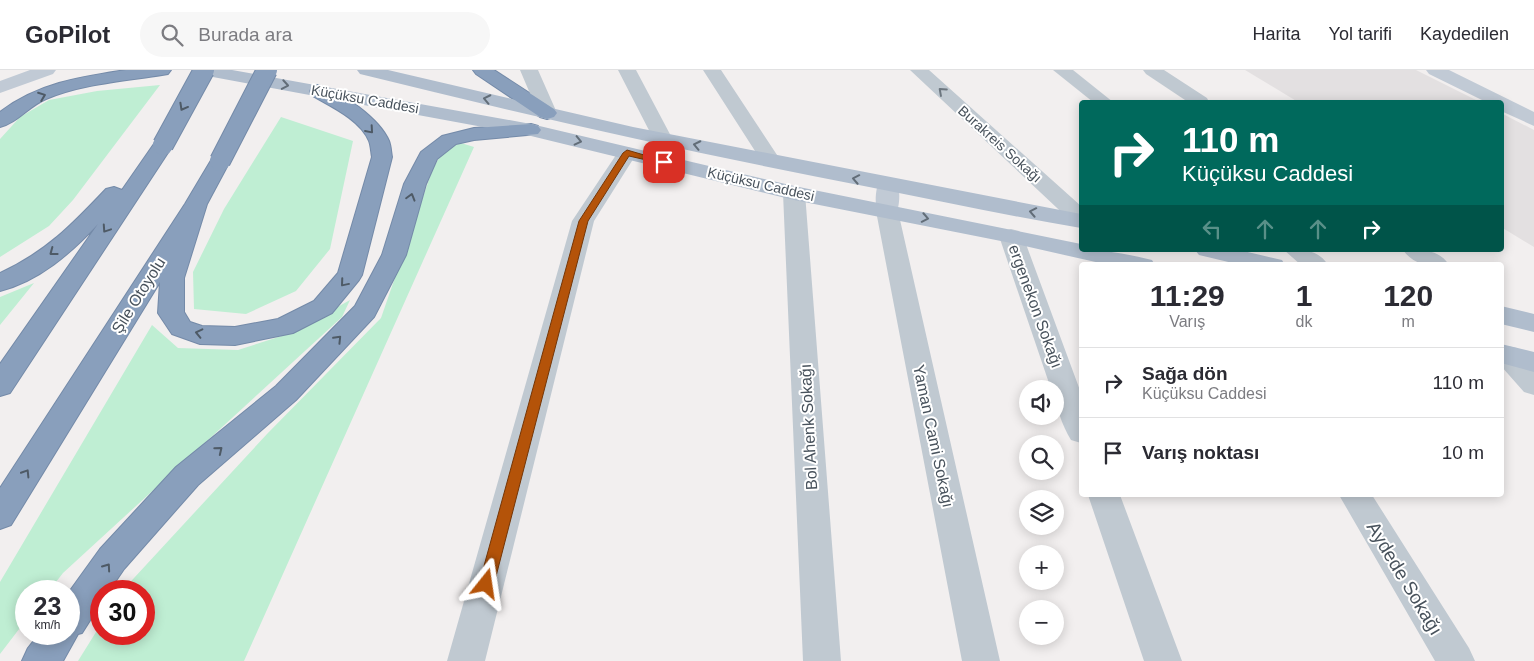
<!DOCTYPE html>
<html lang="tr">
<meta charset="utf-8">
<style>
body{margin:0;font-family:Helvetica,sans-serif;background:#f7f7f7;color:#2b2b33;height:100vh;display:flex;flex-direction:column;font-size:19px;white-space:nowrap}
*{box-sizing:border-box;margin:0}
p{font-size:16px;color:#7c7c81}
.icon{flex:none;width:28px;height:28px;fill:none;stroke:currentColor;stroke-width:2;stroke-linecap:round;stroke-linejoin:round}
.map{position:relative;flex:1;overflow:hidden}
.panel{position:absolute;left:1079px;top:192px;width:425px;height:235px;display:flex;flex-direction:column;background:#fff;border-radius:5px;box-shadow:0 2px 12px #0003}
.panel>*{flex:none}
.guide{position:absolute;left:1079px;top:30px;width:425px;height:152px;border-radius:5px;box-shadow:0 2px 12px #0003;background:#00695c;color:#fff;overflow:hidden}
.tools{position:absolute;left:1019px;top:310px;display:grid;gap:10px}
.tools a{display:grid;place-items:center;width:45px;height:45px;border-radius:50%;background:#fff;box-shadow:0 2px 12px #0003;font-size:25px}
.speed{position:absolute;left:15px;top:510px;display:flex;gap:10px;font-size:25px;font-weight:700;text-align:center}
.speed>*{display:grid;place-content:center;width:65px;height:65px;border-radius:50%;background:#fff;box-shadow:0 2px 12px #0003;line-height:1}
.speed small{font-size:12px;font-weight:400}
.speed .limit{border:8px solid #d22;background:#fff;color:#111}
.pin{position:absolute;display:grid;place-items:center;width:42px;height:42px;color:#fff;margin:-21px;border-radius:10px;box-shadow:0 2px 8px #0006}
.me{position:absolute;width:55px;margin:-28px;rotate:15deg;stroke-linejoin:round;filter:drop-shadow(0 0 4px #0008)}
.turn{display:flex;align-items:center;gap:18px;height:105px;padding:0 20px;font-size:22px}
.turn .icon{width:65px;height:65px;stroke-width:2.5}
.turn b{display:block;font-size:35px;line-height:42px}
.lanes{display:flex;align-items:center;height:48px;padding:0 20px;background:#0003;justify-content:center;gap:25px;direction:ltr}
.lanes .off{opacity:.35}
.eta{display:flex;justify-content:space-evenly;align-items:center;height:85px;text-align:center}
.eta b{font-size:30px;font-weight:700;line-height:35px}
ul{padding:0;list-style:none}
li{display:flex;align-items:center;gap:15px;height:70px;padding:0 20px;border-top:1px solid #e1e1e2}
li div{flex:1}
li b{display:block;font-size:19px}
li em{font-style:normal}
header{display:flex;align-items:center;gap:30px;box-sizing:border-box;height:70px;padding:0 25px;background:#fff;border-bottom:1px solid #e1e1e2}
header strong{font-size:24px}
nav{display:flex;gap:28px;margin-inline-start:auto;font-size:18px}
.search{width:350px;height:45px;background:#f7f7f7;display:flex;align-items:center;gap:12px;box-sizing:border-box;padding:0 18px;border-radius:28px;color:#7c7c81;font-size:19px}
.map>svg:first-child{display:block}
</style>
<header>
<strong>GoPilot</strong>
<div class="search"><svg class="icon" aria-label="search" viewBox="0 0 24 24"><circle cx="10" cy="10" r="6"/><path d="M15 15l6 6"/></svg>Burada ara</div>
<nav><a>Harita</a><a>Yol tarifi</a><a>Kaydedilen</a></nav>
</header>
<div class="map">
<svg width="1534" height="591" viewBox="0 0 1534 591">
<rect width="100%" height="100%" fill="#f2efef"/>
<path fill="#e3e0e1" d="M1245,0h171l64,32h-182z
M1501,43l33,17v117l-33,-20z"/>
<path fill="#bfeed3" d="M160,15l-87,115 -24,26 -49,31v-118l20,-22 29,-17 48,-9z
M281,47l72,24 -23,108 -34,42 -50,23 -52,-5 -1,-37 31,-63z
M461,73l13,4 -230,514h-166l23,-37v10h43v-43h-22l145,-157 114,-116 52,-150 11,-18z
M34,213l-34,42v-28z
M350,230l-8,17 -279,256 -14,18h-23v29l-26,34v-72l152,-257 26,23 60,2 53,-17z"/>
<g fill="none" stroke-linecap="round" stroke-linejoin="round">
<defs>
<path id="highway" d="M126,0h45l-3,4 -6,1c-39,6 -80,9 -116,24 -17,7 -29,24 -46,28v-15c38,-29 80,-35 126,-42z
M473,0h21l60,39 3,4 -3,4 -7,2 -7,-2 -64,-43z
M318,15c23,6 62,34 71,56 2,5 2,11 3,16l-30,118 -3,5 -27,33 -39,20 -58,12 -35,-1 -28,-10 -14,-21 2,-31 -149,243 -11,4v-41l185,-284 28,-47 7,-2 7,2 3,4 -23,43 -23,74v34l6,10 12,4 33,1 43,-8 36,-18 24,-28 34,-116c-1,-5 -1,-11 -3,-16 -8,-21 -39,-35 -58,-46l-2,-4 2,-4z
M531,54l7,2 3,4 -3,4 -64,6 -18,4 -19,15 -11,25 -20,71 -32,62 -78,83 -98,85 -74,84 -15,22h-8v12l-19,30 -4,1 -15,27h-41l6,-13 11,-14h30v-42l31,-43 76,-82 100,-81 79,-80 27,-51 22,-71 17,-32 21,-16 32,-8z
M163,69l7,2 3,4 -163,248 -10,3v-32l98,-140c-27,29 -59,57 -98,67v-18c46,-21 72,-48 106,-84l8,-2 8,3 34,-49z"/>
</defs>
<use href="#highway" stroke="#748aa8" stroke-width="2"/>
<path fill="#c0c9d1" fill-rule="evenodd" d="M520,0h18l19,43 -3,4 -7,2 -7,-2z
M618,0h18l36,68 -3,4 -7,2 -7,-2z
M703,0h18l60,91 -3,4 -7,2 -7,-2z
M910,0h19l152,136v19l-8,-2z
M1053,0h20l40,32h-20z
M1143,0h21l43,28 2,4h-21l-42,-28z
M627,77l7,2 3,4 -43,68 -109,440h-38l125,-440 48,-72z
M794,116l8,2 3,5 36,468h-38l-20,-468 3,-5z
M887,134l8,2 3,5 102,450h-38l-86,-450 3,-5z
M1011,159l8,2 4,5 58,157v50l-10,-3c-9,-15 -16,-34 -16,-51h-4l-52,-153 4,-5z
M1284,180c18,0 33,-2 44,15h-27z
M1403,180c18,0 35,-2 46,15 -18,0 -34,2 -46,-15z
M1507,276l10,2 17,19v28l-10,-3 -23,-26v-19z
M1088,425h32l62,166h-38z
M1339,425h33l97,153 6,13h-40z"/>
<path fill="#c1cad5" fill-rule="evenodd" d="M30,0h26l-3,4 -53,19v-12z
M1426,0h23l85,42v14l-33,-15v-9h-15l-57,-28z
M888,109l8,1c5,8 4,28 -1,36l-8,2 -8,-2c-5,-8 -4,-28 1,-36z"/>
<path fill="#b0bdcd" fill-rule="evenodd" d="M193,0h39l299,54 263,62 287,58v6c25,0 47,4 71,10l3,5h-46l-98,-22 -217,-43 -263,-64 -329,-61 -6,-1z
M357,0h31l245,57 448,87v14c-71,-12 -141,-27 -212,-41 -171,-33 -340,-71 -509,-113z
M1195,180h44l43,10 3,5h-44l-42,-10z
M1501,236l33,8v18l-33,-8z
M1501,274l33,8v20l-33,-9z"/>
<use href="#highway" fill="#899fbc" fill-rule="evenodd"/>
<defs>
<path id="highway-bridge" d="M163,75l41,-75
M220,91l47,-91"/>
</defs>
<use href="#highway-bridge" stroke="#748aa8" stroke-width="22" stroke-linecap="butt"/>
<use href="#highway-bridge" stroke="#899fbc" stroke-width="20"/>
</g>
<defs><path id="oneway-chevron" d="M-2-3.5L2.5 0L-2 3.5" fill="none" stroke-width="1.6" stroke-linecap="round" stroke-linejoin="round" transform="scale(1.25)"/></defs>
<g stroke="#626d78">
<use href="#oneway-chevron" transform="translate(285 15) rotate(10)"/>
<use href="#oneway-chevron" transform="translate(487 29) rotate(-168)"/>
<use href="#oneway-chevron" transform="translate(578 71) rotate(13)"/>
<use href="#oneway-chevron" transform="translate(697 75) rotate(-168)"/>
<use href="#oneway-chevron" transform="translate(856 109) rotate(-169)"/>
<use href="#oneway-chevron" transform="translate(1033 142) rotate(-169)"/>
<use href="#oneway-chevron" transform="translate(925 148) rotate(11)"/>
</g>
<use stroke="#6c767f" href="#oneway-chevron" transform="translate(942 21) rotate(-138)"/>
<g stroke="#4e5a66">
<use href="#oneway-chevron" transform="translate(42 26) rotate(-21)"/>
<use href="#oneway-chevron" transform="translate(183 37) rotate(119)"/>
<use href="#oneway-chevron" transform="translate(370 60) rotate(49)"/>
<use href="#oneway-chevron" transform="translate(411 127) rotate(-74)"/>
<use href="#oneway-chevron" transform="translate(106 159) rotate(124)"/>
<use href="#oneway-chevron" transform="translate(53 182) rotate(143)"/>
<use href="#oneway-chevron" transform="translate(344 213) rotate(130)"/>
<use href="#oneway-chevron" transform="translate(199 263) rotate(-167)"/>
<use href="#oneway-chevron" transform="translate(338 269) rotate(-46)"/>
<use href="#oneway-chevron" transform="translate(219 380) rotate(-39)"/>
<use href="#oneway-chevron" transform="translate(26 403) rotate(-58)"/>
<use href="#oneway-chevron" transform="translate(107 497) rotate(-55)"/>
</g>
<path fill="#b45309" stroke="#753606" d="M627,80l41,12 -4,2 -35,-8 -41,65 -94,363 -3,5 -5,2 -5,-2 -2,-5 100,-363 44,-68z"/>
<g text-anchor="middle" stroke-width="4" stroke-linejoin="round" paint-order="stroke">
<g font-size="14" fill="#48525c" stroke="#fff">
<text transform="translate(365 29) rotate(10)" y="5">Küçüksu Caddesi</text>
<text transform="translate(1000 74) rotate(42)" y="5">Burakreis Sokağı</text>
<text transform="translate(761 114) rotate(13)" y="5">Küçüksu Caddesi</text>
</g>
<g font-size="16" fill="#48525c" stroke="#fff">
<text transform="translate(138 225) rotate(-58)" y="6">Şile Otoyolu</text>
<text transform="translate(1036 236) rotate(70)" y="6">ergenekon Sokağı</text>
<text transform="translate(808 357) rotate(-93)" y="6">Bol Ahenk Sokağı</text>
<text transform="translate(934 366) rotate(78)" y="6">Yaman Cami Sokağı</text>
</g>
<g font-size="19" fill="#48525c" stroke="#fff">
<text transform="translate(1405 508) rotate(59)" y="7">Aydede Sokağı</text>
</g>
</g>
</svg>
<div class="tools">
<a><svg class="icon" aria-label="sound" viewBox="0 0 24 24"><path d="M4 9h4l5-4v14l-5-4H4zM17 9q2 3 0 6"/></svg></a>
<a><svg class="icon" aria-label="search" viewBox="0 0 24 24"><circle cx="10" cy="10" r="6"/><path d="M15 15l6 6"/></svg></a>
<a><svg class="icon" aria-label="layers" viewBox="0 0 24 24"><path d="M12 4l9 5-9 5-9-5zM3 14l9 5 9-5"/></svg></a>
<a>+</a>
<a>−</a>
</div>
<div class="speed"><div>23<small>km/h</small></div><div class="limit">30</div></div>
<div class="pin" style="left:664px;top:92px;background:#d93025"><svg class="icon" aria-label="arrive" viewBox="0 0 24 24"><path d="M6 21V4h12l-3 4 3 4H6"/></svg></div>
<svg class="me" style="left:486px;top:514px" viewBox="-20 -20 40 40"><path d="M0-17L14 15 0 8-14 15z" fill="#b45309" stroke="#fff" stroke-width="4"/></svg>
<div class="guide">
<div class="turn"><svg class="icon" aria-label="right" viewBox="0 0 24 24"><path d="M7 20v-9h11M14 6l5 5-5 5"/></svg><div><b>110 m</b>Küçüksu Caddesi</div></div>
<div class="lanes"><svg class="icon off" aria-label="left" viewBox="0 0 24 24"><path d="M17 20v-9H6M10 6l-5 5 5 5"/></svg><svg class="icon off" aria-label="ahead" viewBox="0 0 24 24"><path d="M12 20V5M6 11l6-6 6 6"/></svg><svg class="icon off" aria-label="ahead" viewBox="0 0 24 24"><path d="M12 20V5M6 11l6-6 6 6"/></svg><svg class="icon" aria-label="right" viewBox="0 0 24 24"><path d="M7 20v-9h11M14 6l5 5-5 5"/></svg></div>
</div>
<section class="panel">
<div class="eta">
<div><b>11:29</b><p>Varış</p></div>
<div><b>1</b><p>dk</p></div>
<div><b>120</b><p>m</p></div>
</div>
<ul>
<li><svg class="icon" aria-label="right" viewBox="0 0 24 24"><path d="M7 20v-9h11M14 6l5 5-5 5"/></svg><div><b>Sağa dön</b><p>Küçüksu Caddesi</p></div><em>110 m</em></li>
<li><svg class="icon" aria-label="arrive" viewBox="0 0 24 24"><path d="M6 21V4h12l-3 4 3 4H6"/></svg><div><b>Varış noktası</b></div><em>10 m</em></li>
</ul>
</section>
</div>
